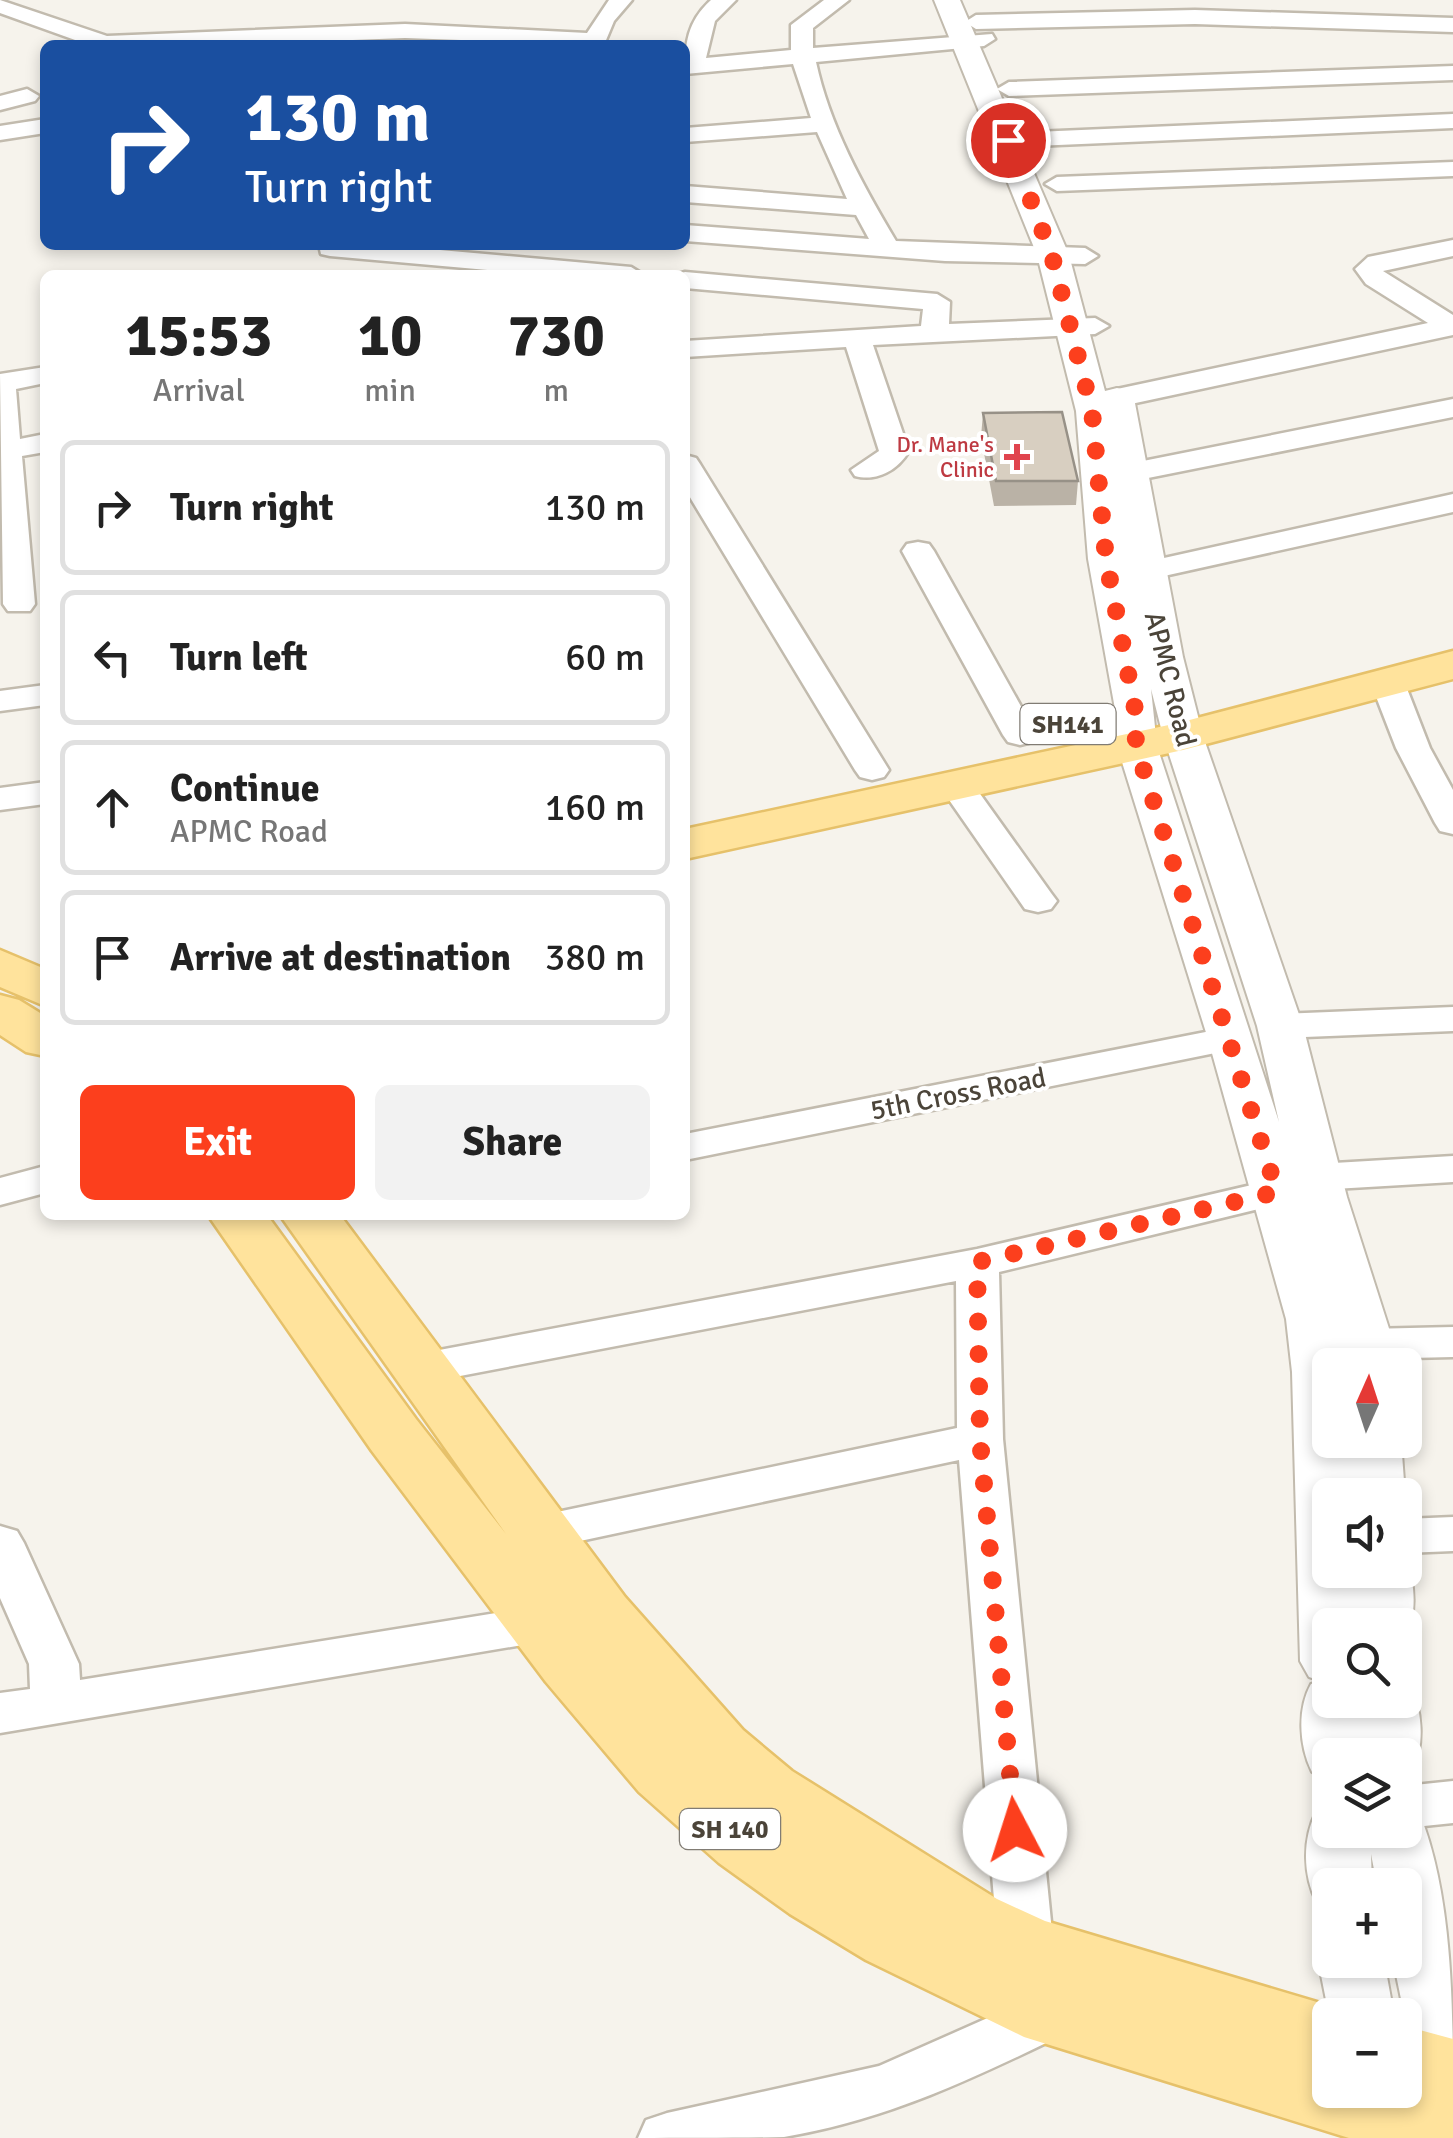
<!DOCTYPE html>
<meta charset="utf-8">
<style>
body{margin:0;font-family:Signika,sans-serif;background:#f2f2f2;color:#222;height:100vh;display:flex;flex-direction:column;font-size:38px;white-space:nowrap}
*{box-sizing:border-box;margin:0}
p{font-size:32px;color:#767676}
.icon{flex:none;width:55px;height:55px;fill:none;stroke:currentColor;stroke-width:2;stroke-linecap:round;stroke-linejoin:round}
.map{position:relative;flex:1;overflow:hidden}
.side{position:absolute;left:40px;top:270px;width:650px;height:950px;display:flex;flex-direction:column;background:#fff;border-radius:15px;box-shadow:0 5px 15px #0003}
.side>*{flex:none}
.hud{position:absolute;left:40px;top:40px;width:650px;height:210px;border-radius:15px;box-shadow:0 5px 15px #0003;background:#1a4fa0;color:#fff;overflow:hidden}
.needle{width:65px;rotate:3deg}
.tools{position:absolute;left:1312px;top:1348px;display:grid;gap:20px}
.tools a{display:grid;place-items:center;width:110px;height:110px;border-radius:15px;background:#fff;box-shadow:0 5px 15px #0003;font-size:50px}
.pin{position:absolute;display:grid;place-items:center;width:85px;height:85px;color:#fff;margin:-42px;border:5px solid #fff;border-radius:50%;box-shadow:0 2px 10px #0007}
.me{position:absolute;width:110px;margin:-55px;rotate:355deg;stroke-linejoin:round;filter:drop-shadow(0 0 8px #0008)}
.turn{display:flex;align-items:center;gap:35px;height:210px;padding:0 40px;font-size:45px}
.turn .icon{width:130px;height:130px;stroke-width:2.5}
.turn b{display:block;font-size:70px;line-height:85px}
.eta{display:flex;justify-content:space-evenly;align-items:center;height:170px;text-align:center}
.eta b{font-size:60px;font-weight:700;line-height:70px}
.button{display:flex;gap:20px;margin-top:auto;padding:20px 40px}
.button a{flex:1;height:115px;border-radius:15px;background:#fc3f1d;color:#fff;font-size:40px;font-weight:700;line-height:115px;text-align:center}
.button a+a{background:#f2f2f2;color:#222}
ul{padding:0;list-style:none}
li{display:flex;align-items:center;gap:30px;height:135px;margin:0 20px 15px;padding:0 20px;border:5px solid #e0e0e0;border-radius:15px}
li div{flex:1}
li b{display:block;font-size:38px}
li em{font-style:normal}
.map>svg:first-child{display:block}
</style>
<div class="map">
<svg width="1453" height="2138" viewBox="0 0 1453 2138">
<rect width="100%" height="100%" fill="#f6f3ec"/>
<g fill="none" stroke-linecap="round" stroke-linejoin="round">
<defs>
<path id="minor" d="M0,0l107,36 298,-12 182,9 22,-33h23l-18,21 -10,24 -199,-7 -181,7h-135l-89,-32z
M711,0h25l-21,21 -9,37 85,-8v-25l33,-25h25l-36,28v20l179,-14 3,5 -11,7 -168,16c13,62 47,124 80,179l189,7 13,8 -13,8 -140,-3 -260,-20v-16l184,14 -13,-24 -171,-13v-16l162,13 -30,-67 -132,10v-14l126,-10 -18,-54 -108,10c0,-31 2,-52 26,-74z
M1195,10l258,8v14l-258,-8 -219,5 -11,-7 11,-7z
M1453,66v14l-444,16 -12,-7 12,-7z
M27,89l12,7 -4,5 -35,9v-14z
M1453,114v14l-418,18 -12,-7 12,-7z
M45,119v14l-45,7v-14z
M1453,162v14l-396,15 -12,-7 12,-7z
M1453,240v16l-70,15 70,44v20l-336,72 -10,-3 -4,-6 4,-6 10,-3 311,-66 -62,-39 -11,-15 13,-12z
M319,245h65l247,22 13,8h-101l-213,-19 -9,-2z
M685,272l252,22 13,8 -1,22 146,-6 14,8 -14,8 -222,11 36,106c-11,19 -32,31 -54,25l-4,-6 28,-19 -33,-104 -161,10v-16l236,-15 2,-17 -238,-21v-13h-10z
M45,367v16l-29,6 4,50 25,-5v18l-23,4 13,148 -5,7h-22l-5,-7 -3,-230z
M1453,399v18l-320,64 -11,-3 -4,-6 4,-6 11,-3z
M685,455l11,3 4,6 189,306 -5,7 -12,3 -12,-3 -5,-7 -170,-281z
M1453,494v18l-307,68 -11,-2 -5,-7 5,-7 11,-2z
M918,542l11,2 5,7 103,184 -5,7 -12,3 -12,-3 -5,-7 -101,-184 5,-7z
M1387,671l12,3 5,7 26,67 23,42v44l-13,-3 -5,-8 -39,-75 -26,-67 5,-7z
M45,685v20l-45,6v-20z
M956,773l12,4 83,116 6,8 -6,8 -13,3 -13,-3 -87,-125 6,-7z
M45,782v22l-45,6v-22z
M1453,1007v24l-173,7 -14,-4 -6,-8 6,-8 14,-4z
M1231,1027l14,4 6,8 -6,8 -560,113v-26z
M1453,1156v26l-136,8 -15,-4 -6,-9 6,-9 15,-4z
M45,1166v27l-45,12v-27z
M1277,1179l15,4 6,9 -6,9 -293,71 4,167 52,523 -8,16 -20,7 -20,-7 -8,-16 -40,-502 -421,90 -17,-5 -7,-12 7,-12 17,-5 419,-88 -1,-147 -538,103 -16,-4 -7,-11 7,-11 16,-4 559,-105z
M1453,1327v30l-86,2 -16,-4 -6,-11 6,-11 16,-4z
M1453,1517v34l-48,2v-34z
M0,1526l17,5 7,12 55,121 1,16 460,-74 17,5 8,13 -8,13 -17,5 -540,91v-40l30,-4 -1,-25 -29,-66z
M1453,1781v42l-48,5v-42z
M1051,1990l20,7 8,17 -8,17c-95,46 -181,88 -287,106 -46,1 -99,1 -146,1l8,-18 21,-7 212,-47z"/>
<path id="tertiary" d="M934,0h26l109,255 36,136 12,-3 12,3 5,7 49,259 20,79 100,290 44,171 47,147 1,21h-65v75h71l4,55h-75v75h75v-8c12,20 11,58 0,78v-15h-75v75h75v-18l4,2c14,25 16,62 3,88l-7,2v-19h-75v23l-18,-6c-13,-26 -15,-63 -1,-88l10,-3 -12,-4 -9,-16 -8,-289 -6,-53 -78,-280 -91,-293 -2,-37 -27,-150 -12,-148 -39,-156zM1151,689l12,47 94,290 22,96 -122,-376z
M1330,1808v22h75v-22l14,4c34,83 34,197 34,288l-27,-7 -10,-21 -23,-112h12v-75h-28l-6,-31 1,31h-42v23l-13,-5c-14,-27 -15,-63 -1,-91z
M1330,1940v20h54l10,55h-64v5l-12,-60z"/>
<path id="primary" d="M1453,651v28l-270,71 -498,109v-30l493,-106z
M0,950l45,19v37l-45,-19z
M0,995l19,5 26,16v40l-19,-4 -26,-17z
M208,1215h59l149,204 90,115 -226,-319h60l285,382 118,133 49,41 205,128 48,22 312,93 -27,1v75h75v-64l48,13v99h-104l-325,-101 -158,-77 -76,-46 -71,-51 -80,-71 -93,-110 -174,-231z"/>
</defs>
<use href="#minor" stroke="#c2bbae" stroke-width="5"/>
<use href="#tertiary" stroke="#c2bbae" stroke-width="4"/>
<use href="#primary" stroke="#e6c16a" stroke-width="5"/>
<use href="#minor" fill="#fff" fill-rule="evenodd"/>
<use href="#tertiary" fill="#fff" fill-rule="evenodd"/>
<use href="#primary" fill="#ffe39c" fill-rule="evenodd"/>
</g>
<path fill="#bab2a6" d="M983,413l95,68 -2,24 -82,1 -13,-69z"/>
<path fill="#d8cfc1" stroke="#979187" stroke-width="2.5" d="M1062,412l16,69h-82l-13,-68z"/>
<g fill="none" stroke-linecap="round" stroke-linejoin="round">
<path stroke="#fc3f1d" stroke-width="18" stroke-dasharray="0 32.4" d="M1008,140l44,116 40,155 14,148 29,150 1,37 141,446 -300,70 3,177 35,391"/>
</g>
<path fill="#e0444e" stroke="#fff" stroke-width="4" d="M1012 442h10v10h10v10h-10v10h-10v-10h-10v-10h10z"/>
<g text-anchor="middle" stroke-width="8" stroke-linejoin="round" paint-order="stroke">
<g font-size="22" fill="#be3a42" stroke="#fff" text-anchor="end">
<text x="994" y="452">Dr. Mane's<tspan x="994" dy="25">Clinic</tspan></text>
</g>
<g fill="#fff" stroke="#817c74" stroke-width="2.5">
<rect x="1020.5" y="704" width="95" height="40" rx="8"/>
<rect x="680" y="1809" width="100" height="40" rx="8"/>
</g>
<g font-size="25" font-weight="bold" fill="#4b4439">
<text x="1068" y="733">SH141</text>
<text x="730" y="1838">SH 140</text>
</g>
<g font-size="28" fill="#4b4439" stroke="#fff">
<text transform="translate(1171 679) rotate(76)" y="10">APMC Road</text>
<text transform="translate(958 1093) rotate(-11)" y="10">5th Cross Road</text>
</g>
</g>
</svg>
<div class="tools">
<a><svg class="needle" viewBox="-14 -14 28 28"><path d="M0-13l5 13h-10z" fill="#e53935"/><path d="M0 13l5-13h-10z" fill="#767676"/></svg></a>
<a><svg class="icon" aria-label="sound" viewBox="0 0 24 24"><path d="M4 9h4l5-4v14l-5-4H4zM17 9q2 3 0 6"/></svg></a>
<a><svg class="icon" aria-label="search" viewBox="0 0 24 24"><circle cx="10" cy="10" r="6"/><path d="M15 15l6 6"/></svg></a>
<a><svg class="icon" aria-label="layers" viewBox="0 0 24 24"><path d="M12 4l9 5-9 5-9-5zM3 14l9 5 9-5"/></svg></a>
<a>+</a>
<a>−</a>
</div>
<div class="pin" style="left:1008px;top:140px;background:#d93025"><svg class="icon" aria-label="arrive" viewBox="0 0 24 24"><path d="M6 21V4h12l-3 4 3 4H6"/></svg></div>
<svg class="me" style="left:1015px;top:1830px" viewBox="-20 -20 40 40"><circle r="19" fill="#fff"/><path d="M0-13L10 11 0 6-10 11z" fill="#fc3f1d"/></svg>
<div class="hud">
<div class="turn"><svg class="icon" aria-label="right" viewBox="0 0 24 24"><path d="M7 20v-9h11M14 6l5 5-5 5"/></svg><div><b>130 m</b>Turn right</div></div>
</div>
<section class="side">
<div class="eta">
<div><b>15:53</b><p>Arrival</p></div>
<div><b>10</b><p>min</p></div>
<div><b>730</b><p>m</p></div>
</div>
<ul>
<li><svg class="icon" aria-label="right" viewBox="0 0 24 24"><path d="M7 20v-9h11M14 6l5 5-5 5"/></svg><div><b>Turn right</b></div><em>130 m</em></li>
<li><svg class="icon" aria-label="left" viewBox="0 0 24 24"><path d="M17 20v-9H6M10 6l-5 5 5 5"/></svg><div><b>Turn left</b></div><em>60 m</em></li>
<li><svg class="icon" aria-label="ahead" viewBox="0 0 24 24"><path d="M12 20V5M6 11l6-6 6 6"/></svg><div><b>Continue</b><p>APMC Road</p></div><em>160 m</em></li>
<li><svg class="icon" aria-label="arrive" viewBox="0 0 24 24"><path d="M6 21V4h12l-3 4 3 4H6"/></svg><div><b>Arrive at destination</b></div><em>380 m</em></li>
</ul>
<div class="button"><a>Exit</a><a>Share</a></div>
</section>
</div>
